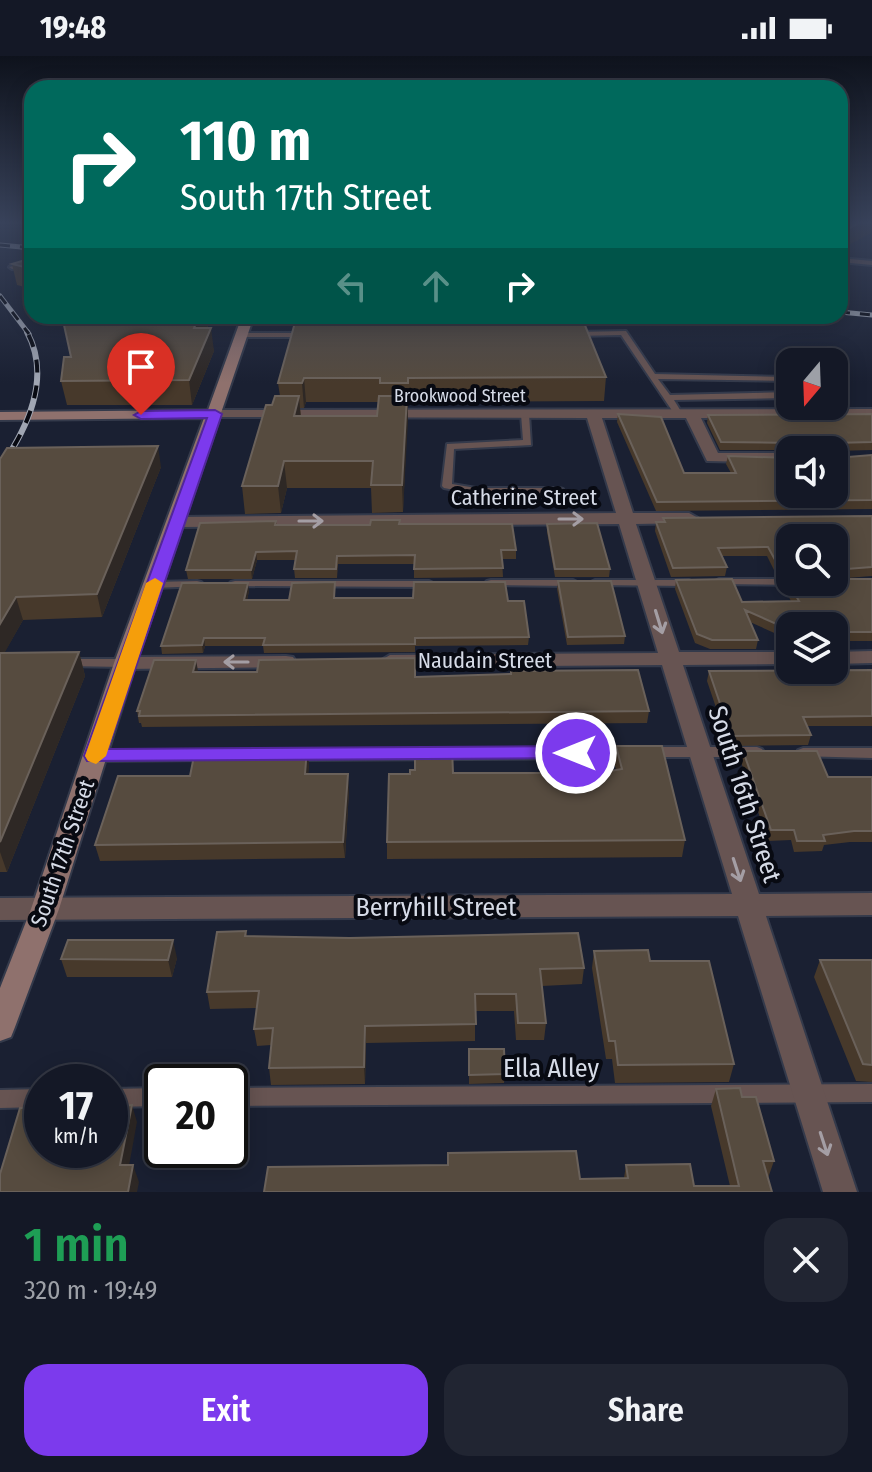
<!DOCTYPE html>
<meta charset="utf-8">
<style>
body{margin:0;font-family:"Fira Sans Condensed",sans-serif;background:#212532;color:#f1f3f6;height:100vh;display:flex;flex-direction:column;font-size:30px;white-space:nowrap}
*{box-sizing:border-box;margin:0}
p{font-size:26px;color:#9da0a7}
.icon{flex:none;width:44px;height:44px;fill:none;stroke:currentColor;stroke-width:2;stroke-linecap:round;stroke-linejoin:round}
.map{position:relative;height:1136px;overflow:hidden}
.drawer{display:flex;flex-direction:column;background:#141826;flex:1}
.drawer>*{flex:none}
.hud{position:absolute;left:24px;top:24px;width:824px;height:244px;border-radius:24px;box-shadow:0 4px 20px #0003,0 0 0 2px #333743;background:#00695c;color:#fff;overflow:hidden}
.needle{width:52px;rotate:199deg}
.fabs{position:absolute;left:776px;top:292px;display:grid;gap:16px}
.fabs a{display:grid;place-items:center;width:72px;height:72px;border-radius:16px;background:#141826;box-shadow:0 4px 20px #0003,0 0 0 2px #333743;font-size:40px}
.speed{position:absolute;left:24px;top:1008px;display:flex;gap:16px;font-size:40px;font-weight:700;text-align:center}
.speed>*{display:grid;place-content:center;width:104px;height:104px;border-radius:50%;background:#141826;box-shadow:0 4px 20px #0003,0 0 0 2px #333743;line-height:1}
.speed small{font-size:20px;font-weight:400}
.speed .limit{border:4px solid #111;border-radius:12px;background:#fff;color:#111}
.pin{position:absolute;display:grid;place-items:center;width:68px;height:68px;color:#fff;margin:-82px -34px;border-radius:50% 50% 50% 0;rotate:-45deg;box-shadow:0 0 8px #0007}
.pin .icon{rotate:45deg}
.me{position:absolute;width:88px;margin:-44px;rotate:270deg;stroke-linejoin:round;filter:drop-shadow(0 0 6px #0008)}
.turn{display:flex;align-items:center;gap:28px;height:168px;padding:0 24px;font-size:36px}
.turn .icon{width:104px;height:104px;stroke-width:2.5}
.turn b{display:block;font-size:56px;line-height:68px}
.lanes{display:flex;align-items:center;height:76px;padding:0 24px;background:#0003;justify-content:center;gap:40px;direction:ltr}
.lanes .off{opacity:.35}
.round{display:grid;place-items:center;flex:none;width:84px;height:84px;border-radius:24px;background:#212532}
.overview{display:flex;align-items:center;justify-content:space-between;height:136px;padding:0 24px}
h1{font-size:48px;font-weight:600;line-height:60px;color:#1e9e55}
.primary-button{display:flex;gap:16px;margin-top:auto;padding:16px 24px}
.primary-button a{flex:1;height:92px;border-radius:24px;background:#7c3aed;color:#fff;font-size:32px;font-weight:600;line-height:92px;text-align:center}
.primary-button a+a{background:#212532;color:#f1f3f6}
.status{display:flex;justify-content:space-between;align-items:center;height:56px;padding:0 40px;background:#141826;direction:ltr}
.status svg{height:22px;fill:currentColor}
.map>svg:first-child{display:block}
</style>
<div class="status"><b>19:48</b><svg viewBox="0 0 49 12"><path d="M0 12V9h3v3zM5 12V6h3v6zM10 12V3h3v9zM15 12V0h3v12zM26 1h20v11H26zM47 4h2v5h-2z"/></svg></div>
<div class="map">
<svg width="872" height="1136" viewBox="0 0 872 1136">
<rect width="100%" height="100%" fill="#1a2032"/>
<g fill="none" stroke-linecap="round" stroke-linejoin="round">
<defs>
<path id="lane" d="M840,202l32,3v4l-32,-3z
M32,206v4l-20,3 -3,-2z
M626,275l29,43 135,3v4l-132,-2 12,16 120,-3v6l-116,2 8,13 -7,2 -54,-80 -46,1 -4,-2 4,-2z
M239,277h66l4,2 -4,2h-66z
M525,355l4,3 2,31 -77,4 -2,35 24,4h83l4,1v4l-87,1 -32,-6 -2,-2 5,-42 76,-4 -2,-26z
M719,523h71v3h17l-6,3 -86,-1 -2,-2z
M491,524h82l6,3 -6,3 -86,-1 -2,-2 2,-2z
M595,524h94l6,3 -6,3 -98,-1 -2,-2z
M197,525l4,1 2,2 -2,2 -47,2 -6,-3 6,-3z
M235,525h194l6,3 -6,3 -198,-1 -2,-2 2,-2z
M69,603h56l6,4 -6,4 -60,-1 -2,-3z
M647,691h110l5,2 2,3 -2,3 -5,2h-110l-5,-2 -2,-3 2,-3z
M629,692l5,2 2,3 -2,3 -5,2 -334,2 -5,-2 -2,-3 2,-3 5,-2z
M803,692h69v10l-74,-2 -2,-3 2,-3z
M209,694l5,2 2,3 -2,3 -5,2 -114,1 -5,-2 -2,-3 2,-3 5,-2z
M872,1028v18l-642,4v-18z
M162,1032v18l-52,1v-18z
M42,1033v18l-42,1v-18z"/>
<path id="street" d="M872,353v8l-171,1 17,35h72v10l-83,-2 -21,-43h-84l31,95h56l9,5 -9,5 -53,1 43,128h111v12l-107,1 76,229 113,-1v22l-106,1 91,276h-34l-85,-276 -738,4v-22l732,-4 -70,-229 -272,2 -10,-6 10,-6 268,-2 -39,-129 -442,3 -9,-5 9,-5 439,-4 -29,-95 -377,-1v-6l5,-1z
M872,595v12l-38,1v-12z
M286,600l7,1 3,5 -3,5 -168,2 -11,-6 11,-6z"/>
<path id="secondary" d="M242,260h12l-118,347 -77,246 -44,118 -4,10 -11,4v-53l31,-79 83,-246 90,-245 -204,2v-8l208,-2z"/>
</defs>
<use href="#lane" stroke="#343a4b" stroke-width="4"/>
<use href="#street" stroke="#343a4b" stroke-width="4"/>
<use href="#secondary" stroke="#343a4b" stroke-width="4"/>
<use href="#lane" fill="#675452" fill-rule="evenodd"/>
<use href="#street" fill="#675452" fill-rule="evenodd"/>
<use href="#secondary" fill="#8f716d" fill-rule="evenodd"/>
<defs>
<path id="rail-far1" d="M0,189l32,3
M0,240l29,38
M840,256l32,3"/>
<path id="rail" d="M0,412c27,-39 52,-90 27,-136"/>
</defs>
<use href="#rail-far1" stroke="#a0a6b3" stroke-width="5"/>
<use href="#rail" stroke="#a0a6b3" stroke-width="6"/>
<use href="#rail-far1" stroke="#080a12" stroke-width="3" stroke-dasharray="10" stroke-linecap="butt"/>
<use href="#rail" stroke="#080a12" stroke-width="4" stroke-dasharray="13" stroke-linecap="butt"/>
</g>
<path fill="#47392b" fill-rule="evenodd" d="M32,202v31l-15,-4 -5,-21z
M62,260h150l-5,12 7,23 -22,54h-125l-6,-24 10,-24z
M296,263l310,58 -2,24 -196,1 -5,110 -31,1 -1,-25h-84l-6,25 -36,1 -3,-28 30,-81 8,-9 -2,-13zM306,346h72l-1,14h-76l-1,-8h4z
M618,358l66,59h47l-5,-9 2,-8 62,2 44,-8h-114l-13,-27 1,-8 164,-1v36l-37,1 1,7 36,-3v54l-216,2 -39,-89z
M0,403l161,8 -59,150 -79,3 -19,33 75,-1 6,24 -78,196h-7z
M872,460v60l-38,3v-41h-44v39l-13,-1 -10,-20h-45l5,11 -2,9 -54,1 -16,-46 1,-9h7v-4z
M276,465l1,4 123,-1 116,26v9h-14l1,18 -89,1v-14h-76l-1,14h-42l-1,-9 1,-9h-38l-5,19h-64l-2,-9z
M547,468l63,45 -1,8h-54l-8,-45z
M786,523h86v62h-38v-15h-44v14l-40,-18 8,18 -2,9h-46l-15,-6 -20,-54 1,-9 66,22 49,-1 -7,-13z
M335,526v16l173,3 21,36 -1,8 -113,1v6l-151,1 -1,-7h-58l-2,7 -41,1 -1,-8 88,-55 -2,9h42z
M558,526l67,54 -1,8 -57,1 -10,-56z
M872,614v56h-65l4,9 -3,10 -79,1 -22,-65 2,-10z
M198,616l217,5 234,34 -2,12 -505,4 -1,-4h-2l-2,-12z
M616,690l69,94 -3,17 -295,2v-17l212,-69 17,-3 -2,-8z
M743,695l85,26h44v65h-22l-26,3 -2,6 -28,1 -3,-12 -23,1 -27,-79z
M309,708l-1,10 41,16 -4,68 -245,3 -5,-16 95,-69z
M246,875l1,5 337,32 -2,16 -40,2 4,37 -2,17h-28l-2,-29h-39v30l-109,2 -1,41 -94,1 -2,-17 2,-23 -14,1 -3,-17 3,-21 -47,1 -3,-17z
M594,895l56,10 84,103 -5,18 -114,1 -3,-24h-6l-14,-91z
M177,902l-5,19h-105l-6,-18z
M820,904h52v122l-16,-1 -42,-104z
M469,993l36,25 -1,9 -35,1z
M716,1033l26,8 32,64 -6,17 4,14 -192,-13 44,-1 2,-13 68,21h36l-19,-80z"/>
<path fill="#2e2825" d="M857,168h15l-1,9 -30,16 3,-18z
M199,260h13l-15,35 -3,-23z
M211,272l3,23 -22,54 -3,-25z
M304,322l2,24 -2,6 -2,-25z
M299,340l2,25 -7,-5z
M407,340l1,25 -5,91 -1,-27z
M158,390l3,21 -59,150 -5,-23z
M284,405l3,27 -6,25 -3,-27z
M256,496l1,8 -5,19 -1,-9z
M248,527l1,8 -4,17 -1,-8z
M16,541l7,23 -23,41v-37z
M204,582l1,8 -2,7 -1,-8z
M79,596l6,24 -78,196 -7,-20v-10z
M196,604l2,11 -5,1z
M307,692l2,16 -2,27 -2,-17z
M348,718l1,16 -4,68 -2,-16z
M173,884l4,18 -5,19 -4,-17z
M365,970l1,17 -1,41 -1,-17z
M132,1049l5,17 -11,60 -6,-17z
M133,1109l6,17 -2,10h-9z"/>
<path fill="#564b3f" stroke="#6a615a" stroke-width="2" d="M840,168h17l-13,7 -3,17h-1z
M32,202v11l-20,-5z
M62,260h137l-5,12h17l-22,52 -128,1 3,-24h7z
M582,262l24,59 -198,1v5h-28v-5h-76l-2,5h-24l18,-64z
M275,340h24l-5,20h83l2,-20h28l-5,89h-31l2,-24h-89l-6,25h-36l24,-81h6z
M618,358l43,3 23,56h52l-8,-17 62,2v36h44v-44h-41l1,-7 -73,-1 -13,-27 164,-1v28l-38,1 2,15 36,-3v45l-215,2z
M158,390l-61,148 -81,3 -16,27v-165l7,-11z
M872,460v51l-38,3v-32h-44v30l-11,-1 -11,-20 -50,1 9,19 -54,1 -17,-46h9l-2,-4z
M371,464h29l-1,4h113l4,26h-15l2,18 -89,1 1,-14 -78,1 -1,13h-42l3,-18 -41,1 -5,18h-65l14,-47 76,-2 -1,4h95z
M597,467l13,46h-55l-8,-45z
M732,523l10,23 57,-1 -13,-22h4v3h44v-3h38v53h-38v-6h-44v4l-45,-20 13,30h-46l-15,-6 -21,-54z
M558,525h53l14,55 -57,1z
M335,526l-1,16h79l1,-16h91l3,19h16l5,36 -114,1v6l-152,1 2,-7h-61l-2,7 -41,1 21,-63h66l-4,17h45l3,-17z
M79,596l-79,190v-189z
M415,602v19l96,-3v-3l127,-1 11,41 -510,5 1,-5h-3l17,-51h42l-3,12h64l2,-12z
M872,614v46l-69,1 8,18 -80,1 -22,-65z
M616,690h46l23,94 -298,2 2,-68h21v-4h5v-22h37l1,25h146l23,-4z
M307,692l-2,26h43l-5,68 -248,3 23,-69h72l5,-25z
M743,695h74l11,26h44v54h-18l-31,4 2,6h-28l-3,-11h-23z
M246,875l-1,5 105,2 228,-5 6,35 -44,1 6,54h-28l-2,-29h-41l1,30 -111,2 -1,41 -95,1 4,-40 -19,1 5,-38 -52,1 10,-60z
M68,884h105l-5,20 -107,-1z
M648,894l2,11h59l25,103 -116,1 -3,-24h-6l-15,-90z
M820,904h52v105l-9,-1z
M469,993h35l1,25 -36,1z
M740,1032l2,9h14l18,64h-11l9,31h-508l4,-25 180,-2v-12l128,-2 4,28 48,-1 -2,-13 64,-1 4,22h45l-23,-97z
M132,1049l-12,60h13l-5,27h-128v-18l20,-66h22v42h68v-44z"/>
<defs><path id="oneway-shaft" d="M-6 0H5M1.5-3L5.5 0L1.5 3" fill="none" stroke-width="1.6" stroke-linecap="round" stroke-linejoin="round" transform="scale(2)"/></defs>
<g stroke="#a49ea4">
<use href="#oneway-shaft" transform="translate(571 463)"/>
<use href="#oneway-shaft" transform="translate(311 465)"/>
<use href="#oneway-shaft" transform="translate(659 566) rotate(73)"/>
<use href="#oneway-shaft" transform="translate(236 606) rotate(180)"/>
<use href="#oneway-shaft" transform="translate(737 814) rotate(72)"/>
<use href="#oneway-shaft" transform="translate(824 1088) rotate(72)"/>
</g>
<linearGradient id="sky" x2="0" y2="1"><stop stop-color="#0e121c"/><stop offset="0.51" stop-color="#38425a"/><stop offset="1" stop-color="#38425a" stop-opacity="0"/></linearGradient>
<rect width="872" height="327" fill="url(#sky)"/>
<path fill="#7c3aed" stroke="#51269a" stroke-width="2" d="M215,354l7,4 -114,335 468,-3 11,7 -3,5 -497,3 -3,-5 123,-338 -66,1 -7,-4 7,-4z"/>
<path fill="#f59e0b" d="M155,522l8,5 -57,173 -10,8 -8,-3 -3,-5 61,-173z"/>
<g text-anchor="middle" stroke-width="8" stroke-linejoin="round" paint-order="stroke">
<g font-size="18" fill="#d6dbe7" stroke="#080a12">
<text x="460" y="346">Brookwood Street</text>
</g>
<g font-size="22" fill="#d6dbe7" stroke="#080a12">
<text x="524" y="449">Catherine Street</text>
<text x="485" y="612">Naudain Street</text>
<text transform="translate(62 797) rotate(-71)" y="8">South 17th Street</text>
</g>
<g font-size="26" fill="#d6dbe7" stroke="#080a12">
<text transform="translate(745 738) rotate(72)" y="9">South 16th Street</text>
<text x="436" y="860">Berryhill Street</text>
<text x="551" y="1021">Ella Alley</text>
</g>
</g>
</svg>
<div class="fabs">
<a><svg class="needle" viewBox="-14 -14 28 28"><path d="M0-13l5 13h-10z" fill="#e53935"/><path d="M0 13l5-13h-10z" fill="#9da0a7"/></svg></a>
<a><svg class="icon" aria-label="sound" viewBox="0 0 24 24"><path d="M4 9h4l5-4v14l-5-4H4zM17 9q2 3 0 6"/></svg></a>
<a><svg class="icon" aria-label="search" viewBox="0 0 24 24"><circle cx="10" cy="10" r="6"/><path d="M15 15l6 6"/></svg></a>
<a><svg class="icon" aria-label="layers" viewBox="0 0 24 24"><path d="M12 4l9 5-9 5-9-5zM3 14l9 5 9-5"/></svg></a>
</div>
<div class="speed"><div>17<small>km/h</small></div><div class="limit">20</div></div>
<div class="pin" style="left:141px;top:359px;background:#d93025"><svg class="icon" aria-label="arrive" viewBox="0 0 24 24"><path d="M6 21V4h12l-3 4 3 4H6"/></svg></div>
<svg class="me" style="left:576px;top:697px" viewBox="-20 -20 40 40"><circle r="17" fill="#7c3aed" stroke="#fff" stroke-width="3"/><path d="M0-11L8 9 0 5-8 9z" fill="#fff"/></svg>
<div class="hud">
<div class="turn"><svg class="icon" aria-label="right" viewBox="0 0 24 24"><path d="M7 20v-9h11M14 6l5 5-5 5"/></svg><div><b>110 m</b>South 17th Street</div></div>
<div class="lanes"><svg class="icon off" aria-label="left" viewBox="0 0 24 24"><path d="M17 20v-9H6M10 6l-5 5 5 5"/></svg><svg class="icon off" aria-label="ahead" viewBox="0 0 24 24"><path d="M12 20V5M6 11l6-6 6 6"/></svg><svg class="icon" aria-label="right" viewBox="0 0 24 24"><path d="M7 20v-9h11M14 6l5 5-5 5"/></svg></div>
</div>
</div>
<section class="drawer">
<div class="overview"><div><h1>1 min</h1><p>320 m · 19:49</p></div><a class="round"><svg class="icon" aria-label="close" viewBox="0 0 24 24"><path d="M6 6l12 12M18 6L6 18"/></svg></a></div>
<div class="primary-button"><a>Exit</a><a>Share</a></div>
</section>
